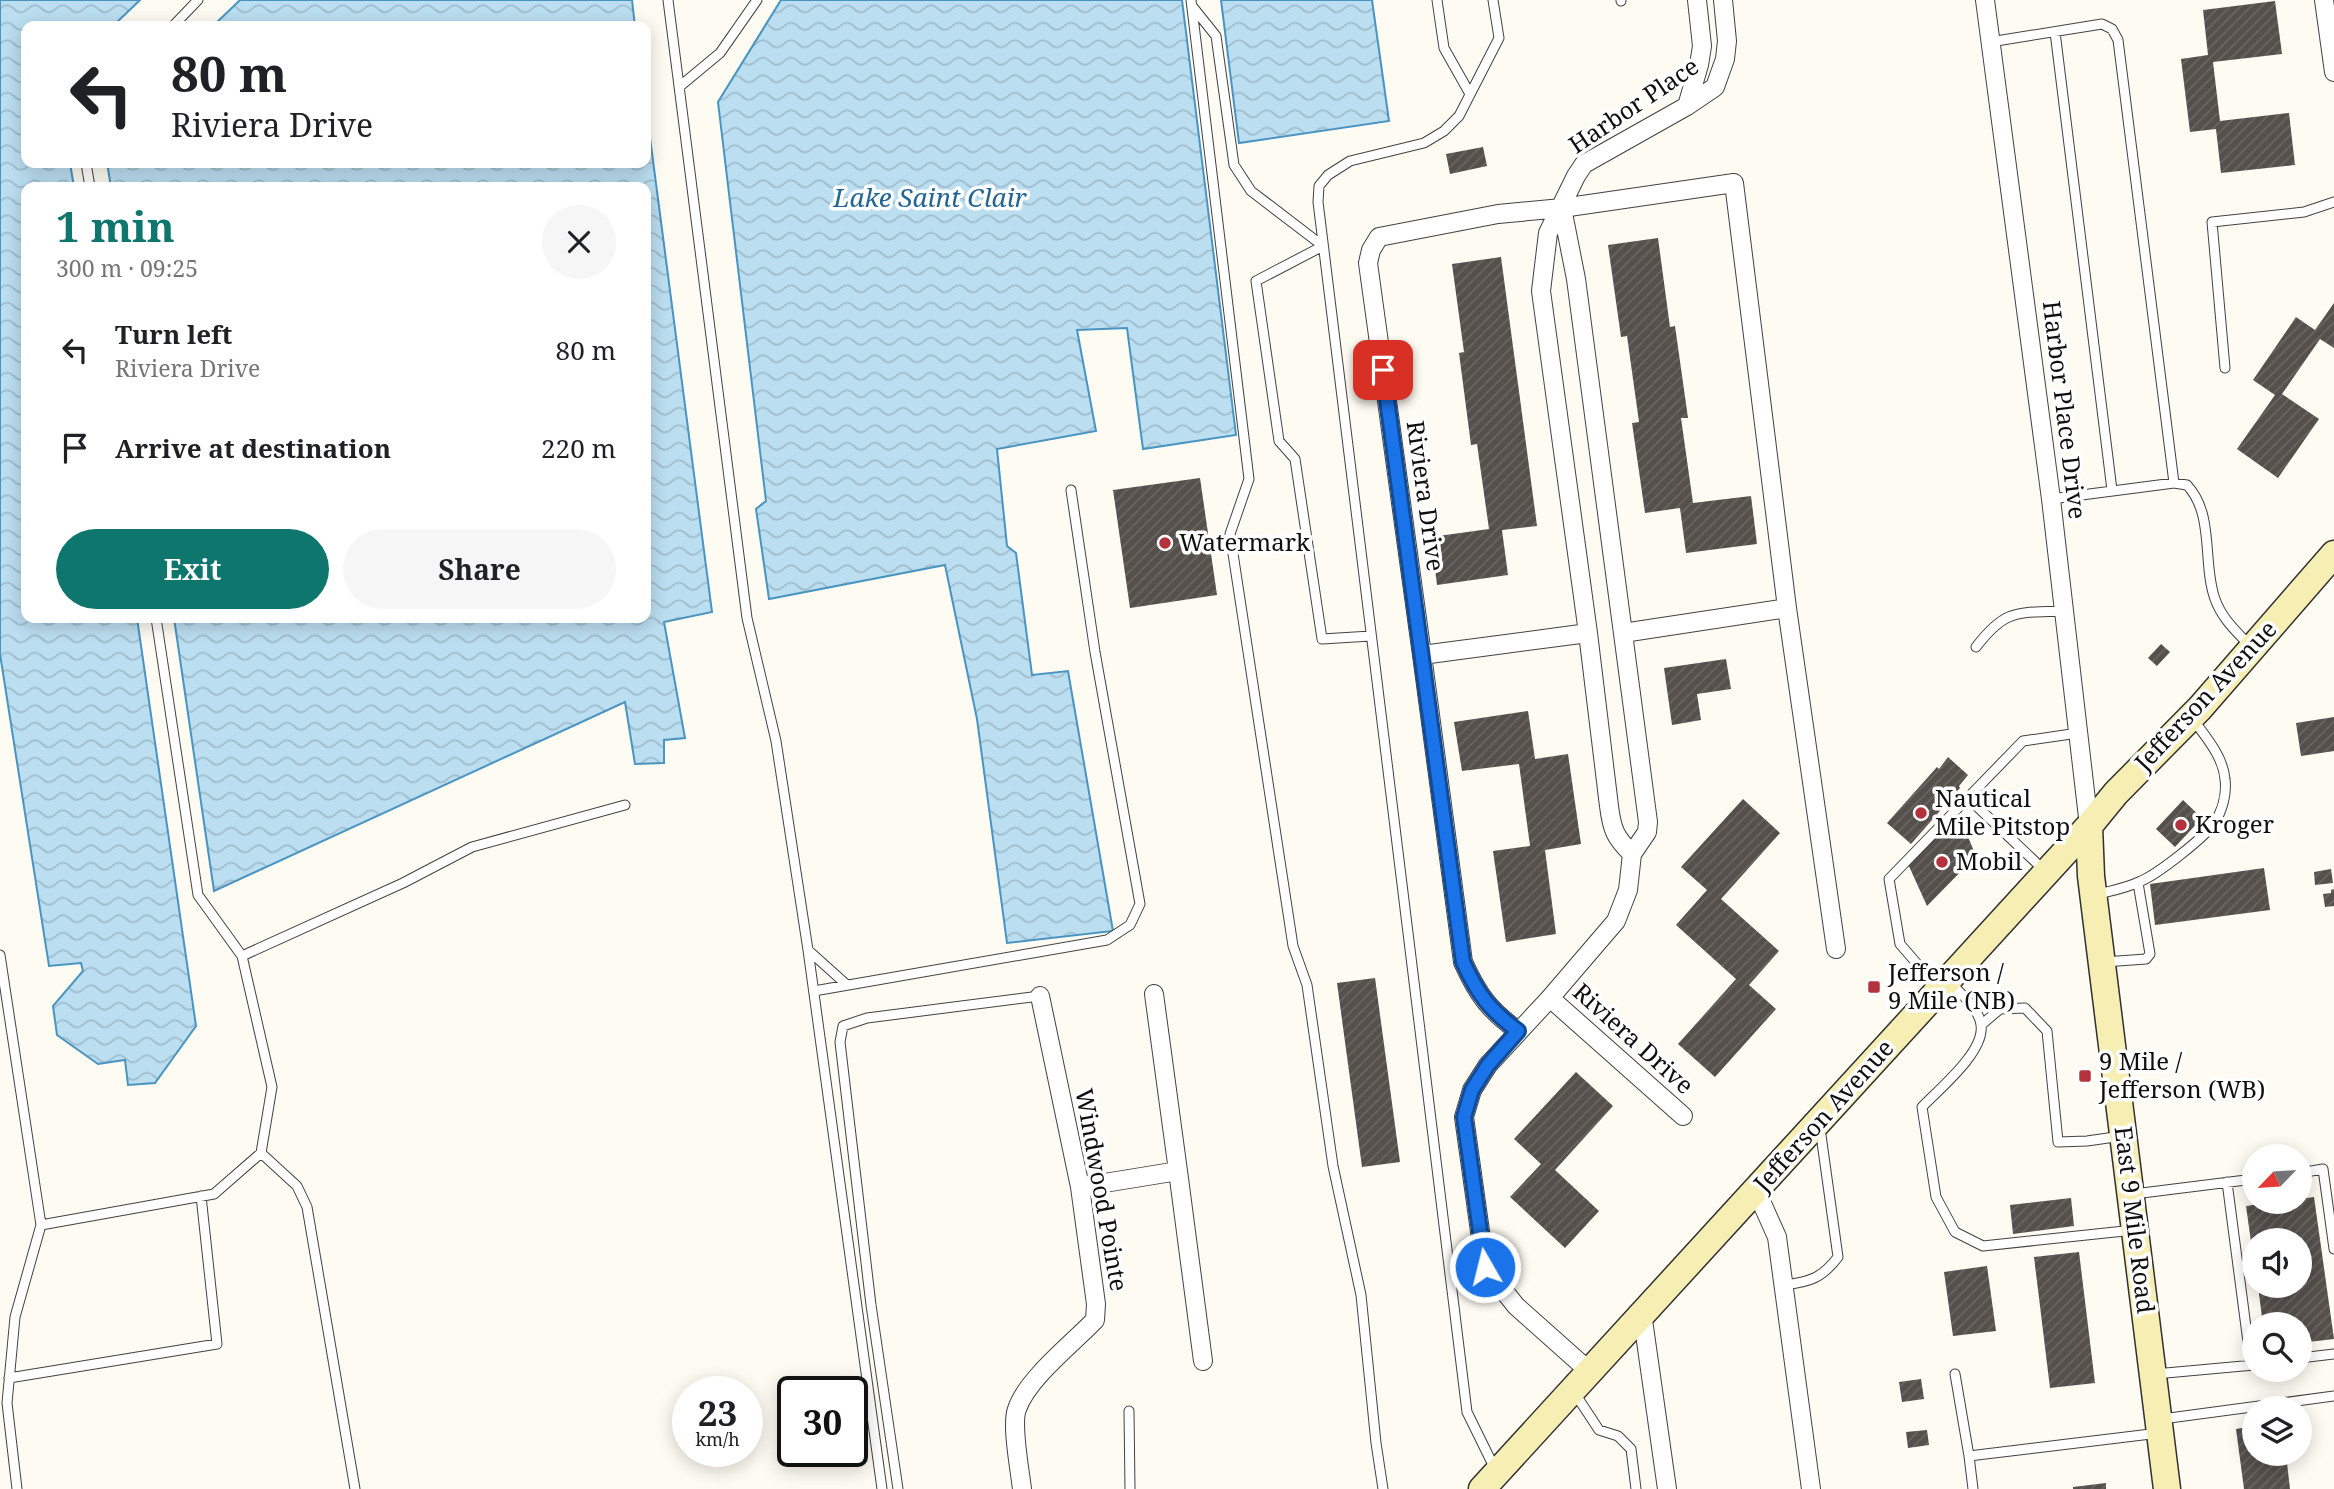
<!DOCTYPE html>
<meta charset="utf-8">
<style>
body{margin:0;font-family:"Noto Serif",serif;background:#f6f6f6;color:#202124;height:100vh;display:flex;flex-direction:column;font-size:26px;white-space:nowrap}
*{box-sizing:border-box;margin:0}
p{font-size:23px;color:#757577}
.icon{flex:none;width:38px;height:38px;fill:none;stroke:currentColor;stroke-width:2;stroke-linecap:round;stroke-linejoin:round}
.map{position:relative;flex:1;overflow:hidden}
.panel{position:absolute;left:21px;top:182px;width:630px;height:441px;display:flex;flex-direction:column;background:#fff;border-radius:14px;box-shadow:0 4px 18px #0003}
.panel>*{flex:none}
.banner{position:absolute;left:21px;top:21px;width:630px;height:147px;border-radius:14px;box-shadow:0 4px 18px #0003;background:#fff;color:#202124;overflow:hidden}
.needle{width:46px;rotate:245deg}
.buttons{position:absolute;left:2242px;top:1144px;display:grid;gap:14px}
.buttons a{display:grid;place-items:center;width:70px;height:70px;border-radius:50%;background:#fff;box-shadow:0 4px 18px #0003;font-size:35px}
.speed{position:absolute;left:672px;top:1376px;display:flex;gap:14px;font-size:35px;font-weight:700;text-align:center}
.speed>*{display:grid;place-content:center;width:91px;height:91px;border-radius:50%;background:#fff;box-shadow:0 4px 18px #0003;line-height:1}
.speed small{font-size:18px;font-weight:400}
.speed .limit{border:4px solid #111;border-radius:10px;background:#fff;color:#111}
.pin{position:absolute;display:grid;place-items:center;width:60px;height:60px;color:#fff;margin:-30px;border-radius:14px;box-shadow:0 4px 10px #0006}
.me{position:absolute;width:77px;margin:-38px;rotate:352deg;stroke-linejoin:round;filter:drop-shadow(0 0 5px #0008)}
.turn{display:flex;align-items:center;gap:24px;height:147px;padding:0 35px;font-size:32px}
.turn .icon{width:91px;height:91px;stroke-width:2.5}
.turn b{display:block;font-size:49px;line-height:60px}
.round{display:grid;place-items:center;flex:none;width:74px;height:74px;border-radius:37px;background:#f6f6f6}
.overview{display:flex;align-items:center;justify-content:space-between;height:119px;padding:0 35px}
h1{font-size:42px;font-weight:700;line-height:52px;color:#0f766e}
.primary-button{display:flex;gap:14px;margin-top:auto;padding:14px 35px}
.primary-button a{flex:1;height:80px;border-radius:42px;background:#0f766e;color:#fff;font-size:28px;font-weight:700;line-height:80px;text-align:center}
.primary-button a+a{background:#f6f6f6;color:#202124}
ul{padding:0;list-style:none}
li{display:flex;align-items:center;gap:21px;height:98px;padding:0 35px}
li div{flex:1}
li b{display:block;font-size:26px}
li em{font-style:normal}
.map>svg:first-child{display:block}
</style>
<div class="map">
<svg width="2334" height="1489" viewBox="0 0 2334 1489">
<defs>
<pattern id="water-waves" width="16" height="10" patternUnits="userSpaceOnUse" patternTransform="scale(1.75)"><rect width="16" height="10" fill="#bbdef1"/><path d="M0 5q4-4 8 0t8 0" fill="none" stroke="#a0bdcd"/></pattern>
<pattern id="building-hatch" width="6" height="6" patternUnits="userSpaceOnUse" patternTransform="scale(1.75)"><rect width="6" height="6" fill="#56504c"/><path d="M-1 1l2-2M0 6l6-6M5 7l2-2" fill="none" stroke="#696561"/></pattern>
</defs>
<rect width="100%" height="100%" fill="#fefbf2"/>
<path fill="url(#water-waves)" stroke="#4994c1" stroke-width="2" d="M0,0h140l-27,26h-87v137h44l4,24h-48v431h111l59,408 -41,57 -27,2 -3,-25 -27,4 -41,-29 -4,-29 30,-35 -2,-8 -32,3 -49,-312z
M240,0h392l3,26h-422z
M781,0h401l54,435 -93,14 -16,-121 -50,2 19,101 -99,18 10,97 9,7 16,122 36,-4 45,260 -106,12 -30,-224 -32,-154 -176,34 -13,-90 10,-8 -48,-399z
M1221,0h151l17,121 -150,22z
M646,107l66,505 -48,10 21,116 -21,2v23l-29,1 -10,-62 -411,189 -40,-273h472v-431h-535l-4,-24h539z"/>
<path fill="url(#building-hatch)" d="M2275,1l7,53 -69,8 7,59 69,-8 6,52 -74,8 -5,-44 -26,3 -9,-73 27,-4 -5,-45z
M1483,147l4,19 -37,8 -4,-20z
M1658,238l12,89 5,-1 13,92h-7l12,85 58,-7 6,48 -71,9 -6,-45 -35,5 -13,-90 7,-1 -12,-86 -6,1 -13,-92z
M1501,257l36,269 -35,4 6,45 -71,10 -6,-48 58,-8 -12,-85 -6,1 -12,-92 5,-1 -12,-88z
M2334,303v45l-14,-9 -38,55 37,25 -41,59 -41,-29 38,-54 -22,-15 43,-63 19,13z
M1200,478l17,117 -87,13 -17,-118z
M2161,644l9,8 -13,14 -9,-8z
M1726,659l5,30 -34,5 4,26 -29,5 -8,-57z
M1528,711l7,48 33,-5 13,90 -36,6 11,84 -50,8 -13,-91 37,-5 -11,-82 -57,7 -8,-49z
M2334,717v34l-33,5 -5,-33z
M1948,757l20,18 -9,11 1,2 -49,56 -24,-21 50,-56 2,2z
M1743,799l37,34 -59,66 58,52 -30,34 27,24 -61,68 -37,-33 58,-65 -60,-54 31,-35 -26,-23z
M2183,800l19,18 -27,29 -19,-18z
M1958,813l18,43 -49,50 -19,-42z
M2264,868l6,42 -115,15 -5,-41z
M2331,869l2,14 -18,2 -1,-13z
M2334,889v17l-9,1 -2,-13 8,-1v-3z
M1375,978l25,184 -38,5 -25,-184z
M1576,1072l37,34 -58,64 44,41 -34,37 -55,-51 31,-33 -27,-25z
M2314,1197l20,142 -34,4v-18h-37l-5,-39h42v-45h-46l-2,8 -6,-43 27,-4h27v-3z
M2071,1198l3,28 -61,8 -3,-29z
M2079,1252l16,131 -45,5 -16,-131z
M1987,1266l9,65 -43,5 -9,-64z
M1921,1379l3,20 -22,3 -3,-20z
M2254,1426v28h32l4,35h-46l-8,-60z
M1927,1430l2,15 -21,3 -2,-16z
M2106,1483v6h-33v-2z"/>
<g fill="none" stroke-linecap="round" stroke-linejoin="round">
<defs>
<path id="service" d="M668,0l79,618 29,123 32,209 74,539
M1191,0l58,479 -19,55 63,412 14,39 26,181 28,129 15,148 7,46
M1437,0l7,48 26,46
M1493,0l6,38 -40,78 -15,15 -20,12 -74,18 -22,14 -9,11 -1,16 149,1210 29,59
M1621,0v1
M1192,6l24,30 18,129 17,26 72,55 -67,35 23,160 16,18 27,180 49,-3
M173,26l25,-26
M2055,32l57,458
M1990,42l112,-18 10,5 6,11 56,443
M679,87l41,-34 37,-53
M86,163l4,24
M2225,368l-13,-146 92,-10 30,-10
M2051,499l123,-16 13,2c28,30 15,78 28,114 7,20 22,33 36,48
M156,618l42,277 44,61
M1976,647c30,-39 41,-34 88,-36
M1968,798l77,73
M2095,895c15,-4 32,-7 46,-14 17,-7 61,-42 72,-56 9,-13 14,-30 12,-46 -2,-23 -20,-43 -33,-61
M808,950l39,35
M0,955l41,270
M2104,962l42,-3 4,-5 -12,-71
M1949,981c10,11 31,29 32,44 4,27 -42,64 -59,82l14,90 19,35 28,14 151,-16
M1938,988l-38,-44 -11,-65 134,-138 55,-8
M814,991l293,-51 23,-15 10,-21 -45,-252 -24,-162
M1981,1025l19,-16 25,-1 22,23 11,111 29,-1 35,-5
M261,1153l36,33 10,21 48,282
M2300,1173l23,-4 11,80
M2227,1182l24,183
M2134,1194l120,-15
M1784,1285c26,-3 38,-7 54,-28l-18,-129
M2300,1358l34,-4
M1955,1374l14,82
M2155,1374l99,-9
M9,1378l208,-34 -16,-148
M1574,1392l25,38 19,6 13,13 5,40
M1129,1411l1,78
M2162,1419l172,-23
M17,1489l-10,-86 8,-86 26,-92 173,-31 47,-41 11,-66 -30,-131 161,-73 69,-36 153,-42
M898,1489l-27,-184 -31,-263 3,-16 24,-8 173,-22
M1973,1489l-4,-33 190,-23"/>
<path id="minor" d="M1985,0l66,499 38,327
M2324,0l10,72
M1687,106l12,-41 3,-19 -5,-46
M1562,208l14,71 72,543 -1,10 -15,22 -4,36 -12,31 -66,77 -62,67 -16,25 -8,27 21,150 31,39 73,65
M1588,633l-166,22 -54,-392 3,-13 8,-13 119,-23 64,-6 172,-25 53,425 49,341
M1623,633l164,-25
M1422,655l41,307c15,33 26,48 55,69
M1632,854c-17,-17 -20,-24 -23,-48l-21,-173 -47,-342 7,-58 28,-57 8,-12 103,-58 28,-19 10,-28 2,-18 -4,-41
M1550,998l133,118
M1178,1171l25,190
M1080,1187l98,-16 -24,-177
M1756,1190l21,47 34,252
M1642,1313l25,176
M1022,1489c-2,-18 -11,-65 -5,-80 10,-30 55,-65 78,-89l1,-16 -16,-117 -40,-191"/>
<path id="secondary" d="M2089,826l2,50 76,613
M1482,1489l607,-663 27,-33 84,-85 134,-154"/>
</defs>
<use href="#service" stroke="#424242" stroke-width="11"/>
<use href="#minor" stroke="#424242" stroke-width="20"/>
<use href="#secondary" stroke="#313131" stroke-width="29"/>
<use href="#service" stroke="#fff" stroke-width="9"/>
<use href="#minor" stroke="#fff" stroke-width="18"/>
<use href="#secondary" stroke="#f7eeb3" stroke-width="26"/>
</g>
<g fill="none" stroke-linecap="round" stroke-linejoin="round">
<defs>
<path id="route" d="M1383,370l80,592c15,33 27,48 55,69l-30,34 -16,25 -8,27 21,150"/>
</defs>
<use href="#route" stroke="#114b97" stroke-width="18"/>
<use href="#route" stroke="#1a73e8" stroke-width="12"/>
</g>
<g fill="#b2333c" stroke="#fff" stroke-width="2.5">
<circle cx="1165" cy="543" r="7"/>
<circle cx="1921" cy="813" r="7"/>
<circle cx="2181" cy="825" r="7"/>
<circle cx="1942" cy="862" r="7"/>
<rect x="1867" y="980" width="14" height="14" rx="3.5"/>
<rect x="2078" y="1069" width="14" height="14" rx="3.5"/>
</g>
<g text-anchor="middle" stroke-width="7" stroke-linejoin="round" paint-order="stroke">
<g font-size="24" fill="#0f0f0f" stroke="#fff">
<text transform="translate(1634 106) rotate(-34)" y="8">Harbor Place</text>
<text transform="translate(2064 410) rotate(83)" y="8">Harbor Place Drive</text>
<text transform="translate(1425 496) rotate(82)" y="8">Riviera Drive</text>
<text transform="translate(2206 696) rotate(-47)" y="8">Jefferson Avenue</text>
<text transform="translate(1633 1039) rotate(42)" y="8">Riviera Drive</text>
<text transform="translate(1824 1116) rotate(-48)" y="8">Jefferson Avenue</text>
<text transform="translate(1101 1190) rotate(80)" y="8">Windwood Pointe</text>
<text transform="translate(2134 1220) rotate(83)" y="8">East 9 Mile Road</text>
</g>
<g font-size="24" fill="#0f0f0f" stroke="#fff" text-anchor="start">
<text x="1179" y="551">Watermark</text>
<text x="1935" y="807">Nautical<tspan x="1935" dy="28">Mile Pitstop</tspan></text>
<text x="2195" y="833">Kroger</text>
<text x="1956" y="870">Mobil</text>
<text x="1888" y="981">Jefferson /<tspan x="1888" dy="28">9 Mile (NB)</tspan></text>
<text x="2099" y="1070">9 Mile /<tspan x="2099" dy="28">Jefferson (WB)</tspan></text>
</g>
<g font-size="26" font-style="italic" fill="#236695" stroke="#fff">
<text x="930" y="207">Lake Saint Clair</text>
</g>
</g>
</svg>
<div class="buttons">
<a><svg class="needle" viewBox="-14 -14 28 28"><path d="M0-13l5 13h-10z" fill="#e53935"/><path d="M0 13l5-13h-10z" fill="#757577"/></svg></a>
<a><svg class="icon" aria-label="sound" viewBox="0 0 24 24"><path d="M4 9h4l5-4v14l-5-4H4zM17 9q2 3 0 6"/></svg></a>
<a><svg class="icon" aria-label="search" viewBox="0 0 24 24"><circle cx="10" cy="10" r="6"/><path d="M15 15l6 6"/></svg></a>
<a><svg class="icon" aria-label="layers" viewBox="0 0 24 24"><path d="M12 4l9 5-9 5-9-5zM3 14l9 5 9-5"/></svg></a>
</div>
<div class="speed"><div>23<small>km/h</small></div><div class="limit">30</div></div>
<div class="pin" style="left:1383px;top:370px;background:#d93025"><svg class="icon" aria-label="arrive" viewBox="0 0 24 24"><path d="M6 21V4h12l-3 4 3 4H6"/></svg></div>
<svg class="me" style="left:1485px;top:1267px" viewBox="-20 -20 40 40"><circle r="17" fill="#1a73e8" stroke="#fff" stroke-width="3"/><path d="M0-11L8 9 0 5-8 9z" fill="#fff"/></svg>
<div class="banner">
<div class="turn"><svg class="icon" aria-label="left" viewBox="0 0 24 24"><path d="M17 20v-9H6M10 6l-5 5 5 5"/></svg><div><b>80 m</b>Riviera Drive</div></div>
</div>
<section class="panel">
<div class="overview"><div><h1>1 min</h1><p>300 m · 09:25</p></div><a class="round"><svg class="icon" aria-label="close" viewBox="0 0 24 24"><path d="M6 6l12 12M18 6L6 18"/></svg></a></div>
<ul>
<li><svg class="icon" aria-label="left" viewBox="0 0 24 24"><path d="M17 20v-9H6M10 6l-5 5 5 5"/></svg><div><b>Turn left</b><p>Riviera Drive</p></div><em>80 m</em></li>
<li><svg class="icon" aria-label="arrive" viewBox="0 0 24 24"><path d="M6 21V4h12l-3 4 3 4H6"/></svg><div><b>Arrive at destination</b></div><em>220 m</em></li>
</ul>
<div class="primary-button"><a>Exit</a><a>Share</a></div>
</section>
</div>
